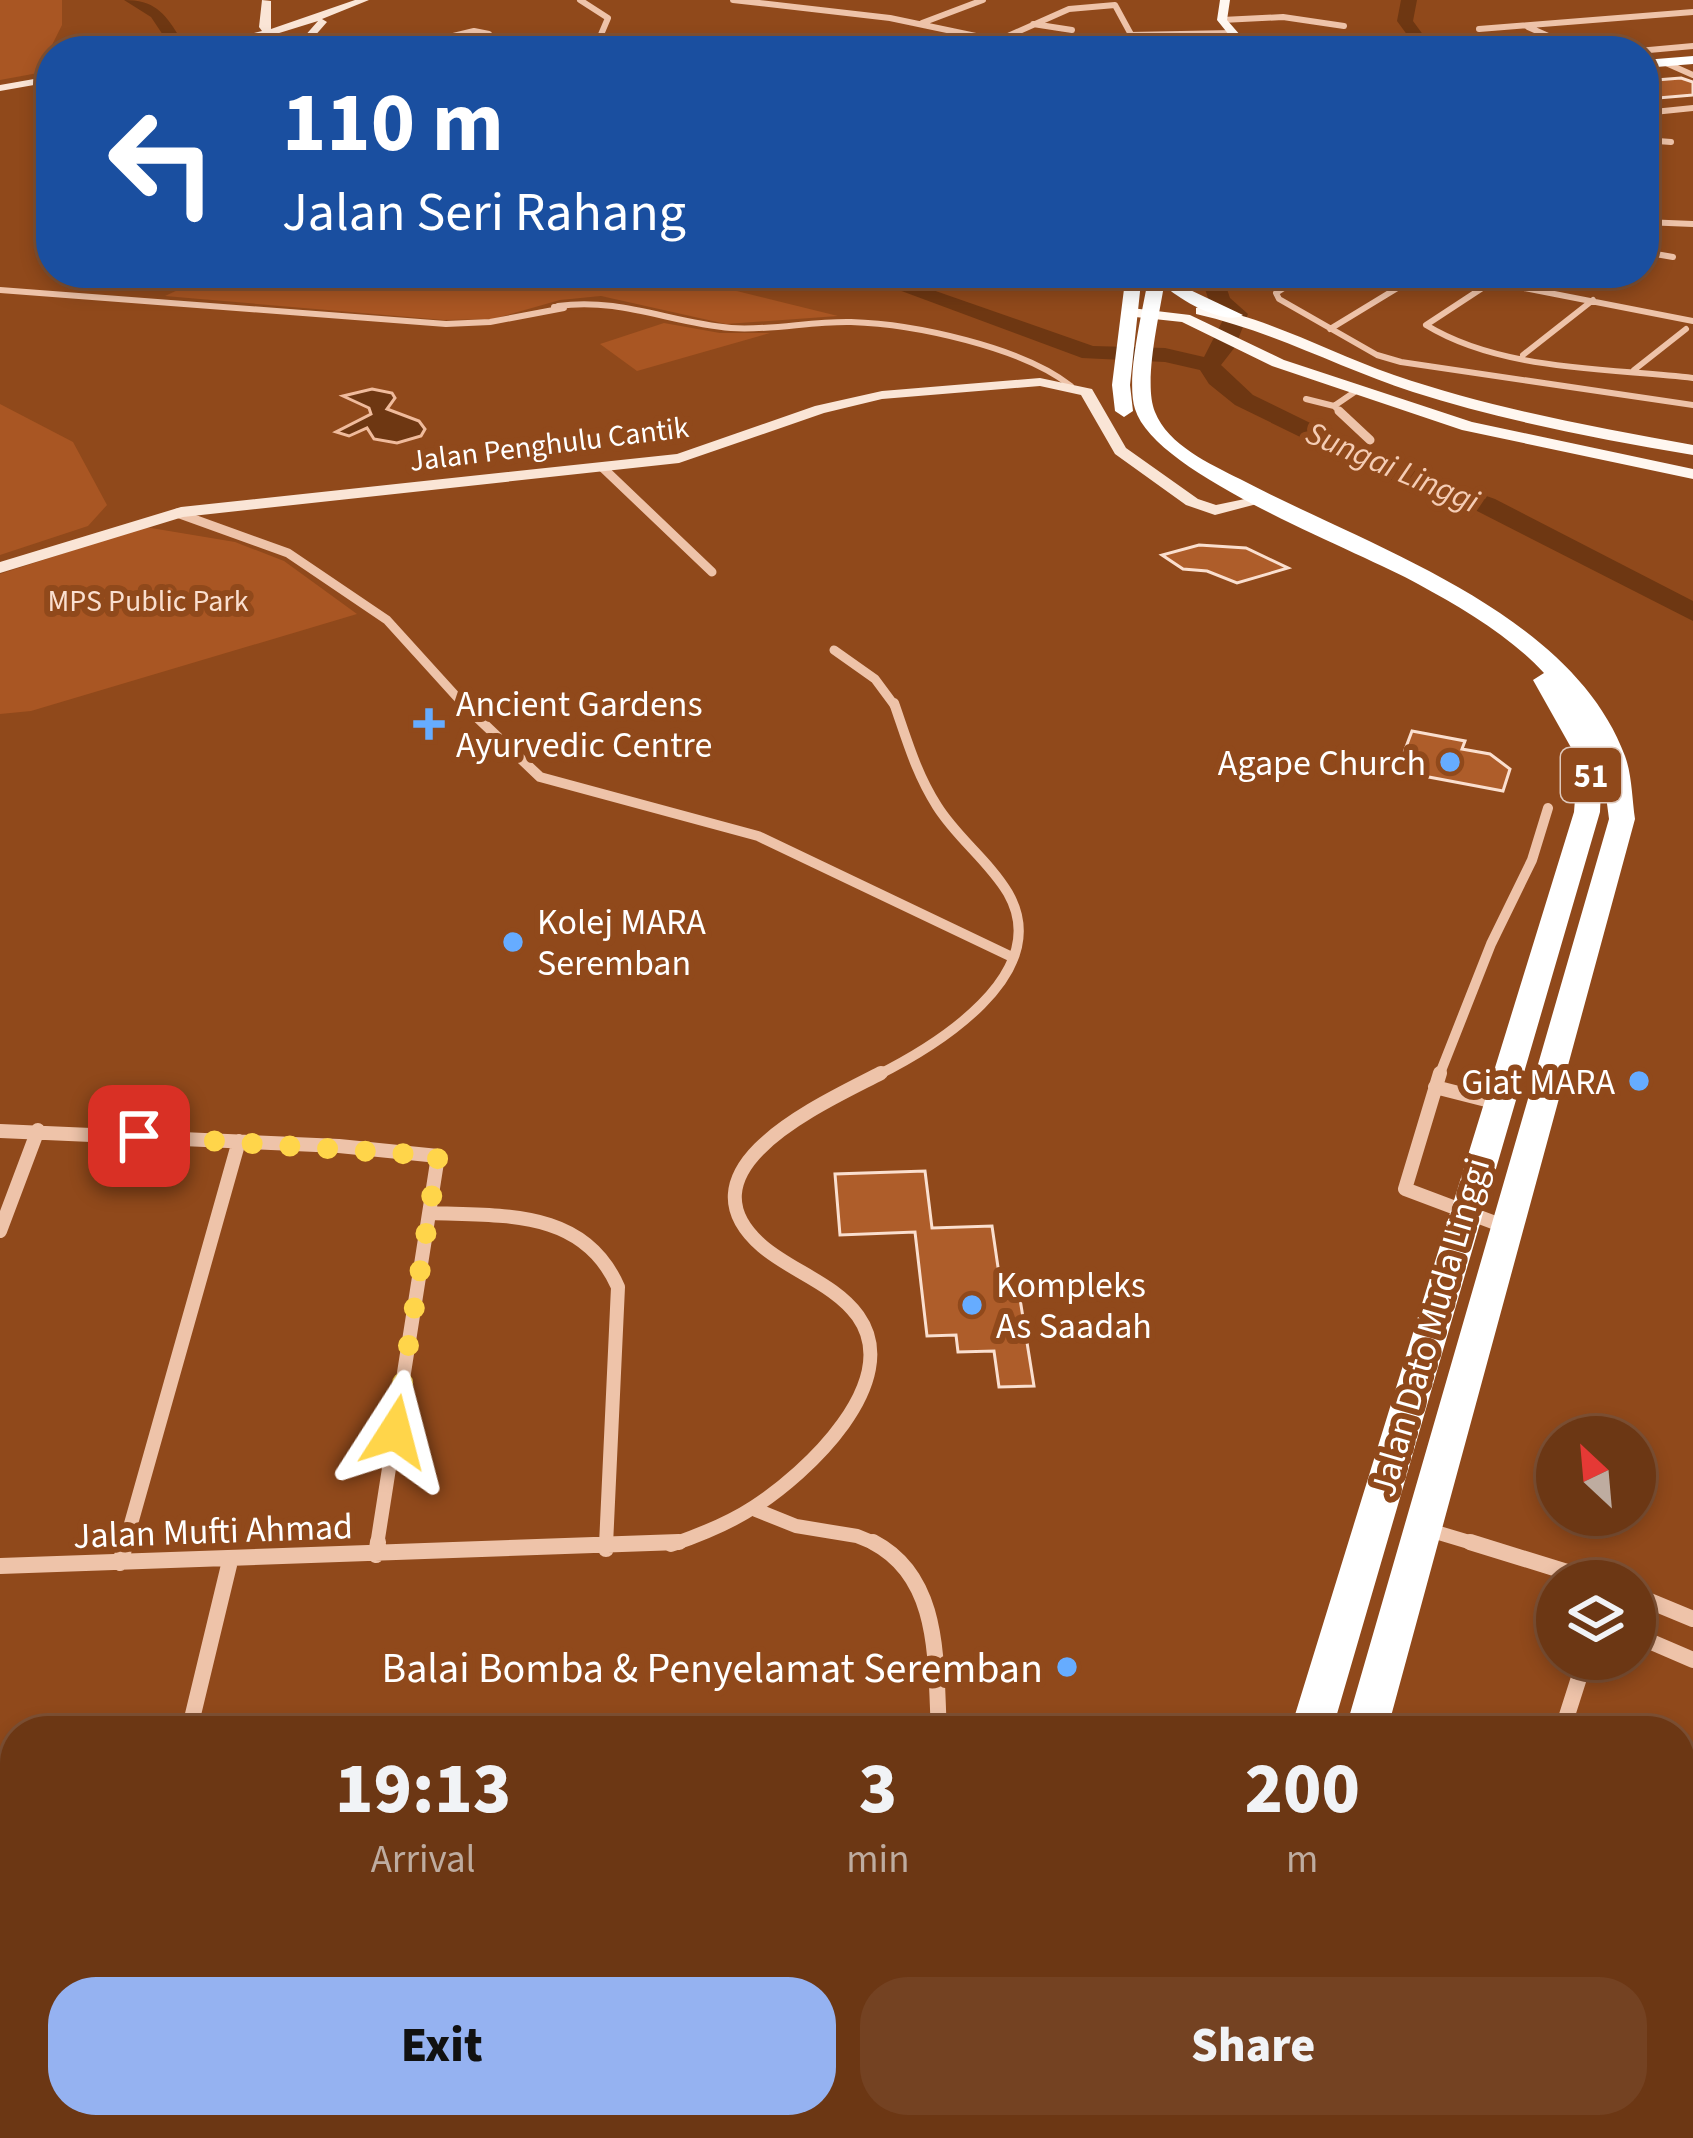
<!DOCTYPE html>
<style>
body{margin:0;font-family:"Source Sans 3",sans-serif;background:#744222;color:#f1f3f6;height:100vh;display:flex;flex-direction:column;font-size:45px;white-space:nowrap}
*{box-sizing:border-box;margin:0}
p{font-size:39px;color:#beaca0}
.icon{flex:none;width:66px;height:66px;fill:none;stroke:currentColor;stroke-width:2;stroke-linecap:round;stroke-linejoin:round}
.map{position:relative;flex:1;overflow:hidden}
.drawer{position:absolute;left:0px;top:1716px;width:1695px;height:423px;display:flex;flex-direction:column;background:#6c3714;border-radius:48px 48px 0 0;box-shadow:0 6px 18px #0003,0 0 0 3px #7f5134}
.drawer>*{flex:none}
.top-card{position:absolute;left:36px;top:36px;width:1623px;height:252px;border-radius:48px;box-shadow:0 6px 18px #0003,0 0 0 3px #7f5134;background:#1a4fa0;color:#fff;overflow:hidden}
.needle{width:78px;rotate:334deg}
.fabs{position:absolute;left:1536px;top:1416px;display:grid;gap:24px}
.fabs a{display:grid;place-items:center;width:120px;height:120px;border-radius:50%;background:#6c3714;box-shadow:0 6px 18px #0003,0 0 0 3px #7f5134;font-size:60px}
.pin{position:absolute;display:grid;place-items:center;width:102px;height:102px;color:#fff;margin:-51px;border-radius:24px;box-shadow:0 6px 18px #0006}
.me{position:absolute;width:132px;margin:-66px;rotate:9deg;stroke-linejoin:round;filter:drop-shadow(0 0 9px #0008)}
.turn{display:flex;align-items:center;gap:42px;height:252px;padding:0 48px;font-size:54px}
.turn .icon{width:156px;height:156px;stroke-width:2.5}
.turn b{display:block;font-size:84px;line-height:102px}
.eta{display:flex;justify-content:space-evenly;align-items:center;height:204px;text-align:center}
.eta b{font-size:72px;font-weight:800;line-height:84px}
.primary-button{display:flex;gap:24px;margin-top:auto;padding:24px 48px}
.primary-button a{flex:1;height:138px;border-radius:48px;background:#95b2f1;color:#111;font-size:48px;font-weight:800;line-height:138px;text-align:center}
.primary-button a+a{background:#744222;color:#f1f3f6}
.map>svg:first-child{display:block}
</style>
<div class="map">
<svg width="1693" height="2138" viewBox="0 0 1693 2138">
<rect width="100%" height="100%" fill="#90491b"/>
<path fill="#a95623" d="M0,0h62v25l-24,48 -38,7z
M214,273h450l174,43 -112,8 -125,-28 -41,4 -67,19 -49,1 -279,-24z
M664,323l56,10h50l-133,38 -37,-27z
M0,404l73,38 34,63 -19,21 -88,29z
M145,527l90,15 49,19 73,53 -326,97 -31,3v-140z"/>
<path fill="#6e3712" stroke="#f0bb9c" stroke-width="3" d="M372,389l20,4 3,5 -8,11 32,12 6,8 -4,7 -24,7 -23,-4 -7,-11 -18,8 -13,-4 35,-18 -2,-6 -26,-12z"/>
<g fill="none" stroke-linecap="round" stroke-linejoin="round">
<path fill="#6e3712" fill-rule="evenodd" d="M124,0c30,0 40,12 55,36l-13,15h-17l14,-16 -12,-18z
M1401,0h16l-4,21 22,30h-16l-22,-30z
M853,273h31l209,73 72,2 39,9 21,-41 -16,-15 -7,-21 9,-7h29l-15,10 5,15 18,16 -13,33 -14,18 32,30 141,69 101,35 198,102v20l-216,-110 -101,-37 -141,-69 -26,-21 -9,-14 -35,-8 -83,-4z"/>
</g>
<path fill="#ae5d2a" stroke="#fadfcf" stroke-width="3" d="M1681,78l12,4v13l-35,3 -14,-7v-10z
M1199,545l47,3 42,20 -51,15 -30,-12 -24,-2 -21,-14z
M1412,731l53,10 -3,8 28,5 20,15 -7,22 -106,-20z
M925,1171l7,57 60,-2 7,48h17l18,112 -35,1 -5,-36 -36,1 -2,-17 -29,1 -12,-104 -75,3 -5,-61z"/>
<g fill="none" stroke-linecap="round" stroke-linejoin="round">
<path stroke="#eec3a9" stroke-width="6" d="M580,0l28,18 -14,33
M733,0l157,18 157,33
M1222,20l61,-3 61,9
M922,23l61,-23
M1033,24l39,6
M1528,27l54,24
M1479,29l214,-17
M1130,35l102,-2
M999,40l70,-31 46,-4 25,46
M899,46l19,5
M596,48l96,3
M391,51l83,-20 15,3
M434,51l37,-11
M1638,51l55,-5
M1666,63l27,12
M1644,113l49,-5
M1644,140l27,2
M1644,222l49,2
M1644,252l29,5
M1307,273l-31,20 3,6 98,56 24,7 292,43
M1463,276l230,45
M1493,281l-67,44c75,46 182,43 267,53
M1538,288l13,-15
M0,290l446,34 44,-2 74,-14 -10,-1
M558,306c61,-9 113,17 173,22 40,3 80,-7 120,-6 63,2 171,25 220,64
M1330,329l74,-45
M1523,355l70,-55
M1634,370l52,-41
M1306,399l28,7
M1343,414l-9,-8 22,-15"/>
<path stroke="#eec3a9" stroke-width="9" d="M1339,411l31,29
M603,468l109,104
M177,513l111,40 99,67 78,86
M834,650l41,29 20,27"/>
<path stroke="#eec3a9" stroke-width="10" d="M462,703l78,74 218,59 254,121
M876,1076c58,-29 179,-101 132,-183 -19,-32 -51,-55 -71,-87 -21,-33 -30,-66 -43,-103
M1439,1076l52,-132 41,-84 16,-52"/>
<path stroke="#eec3a9" stroke-width="14" d="M1440,1073l-35,116 101,38
M1435,1087l63,16
M0,1131l339,15 99,10 -61,389
M431,1213c73,3 153,-4 187,74l-12,258
M0,1231l38,-101
M756,1510l40,16 61,10 22,9
M1429,1530l50,15
M125,1545l114,-404
M671,1545c29,-10 57,-21 83,-38 52,-33 151,-125 104,-191 -23,-32 -67,-45 -96,-70 -89,-78 64,-144 119,-173"/>
<path stroke="#eec3a9" stroke-width="16" d="M873,1542c69,36 62,121 66,189
M1470,1542l126,39
M606,1549v-7
M376,1555l2,-13
M120,1563l6,-21
M0,1566l679,-24
M1635,1595l58,24
M1635,1635l58,25
M189,1731l41,-170
M1562,1731l23,-72
M93,2138l4,-14"/>
<path fill="#fae5d6" fill-rule="evenodd" d="M262,0l9,1v28l84,-29h14l-47,19 5,3 -14,16 1,13h-10l-1,-13 15,-17 -42,13 17,17h-11l-15,-15 -67,15h-18l80,-20 -3,-4z
M51,76v6l-51,9v-6z
M1040,378l52,11 34,59 72,51 18,6 48,-10 8,5 -57,15 -29,-10 -71,-51 -34,-59 -41,-9 -158,13 -58,14 -145,50 -496,54 -183,56v-11l181,-55 496,-53 138,-48 67,-15z"/>
<path fill="#fff7f0" fill-rule="evenodd" d="M1220,0h10l-3,20 27,31h-12l-25,-31z
M1201,306c69,12 127,46 193,69 97,33 198,52 299,70v10c-94,-16 -189,-34 -280,-63 -74,-24 -141,-61 -217,-78v-6z
M1131,308l59,7 94,45 188,62 221,47v10l-231,-49 -190,-64 -90,-44 -56,-6 -3,-3z"/>
<path fill="#fff" fill-rule="evenodd" d="M1693,56v8l-49,4v-8z
M1126,273h16l-12,112 3,26 -9,6 -9,-6 -3,-26z
M1149,273h20l17,15 57,27c-18,11 -64,-15 -79,-30 -5,33 -21,98 -9,127 13,33 55,52 85,67 126,67 331,131 385,277 7,19 7,43 10,63l-248,912h-42l264,-912 -7,-54 -2,47 -268,919h-42l284,-919 4,-52 -45,-80 11,-7c-34,-37 -82,-65 -126,-89 -63,-35 -263,-109 -283,-175 -10,-32 9,-102 14,-136z
M15,1876v40l-15,1v-40z
M1680,2001l13,6v46l-13,-6z
M1149,2124h96l-6,14h-94z"/>
</g>
<g fill="none" stroke-linecap="round" stroke-linejoin="round">
<path stroke="#ffd54a" stroke-width="21" stroke-dasharray="0 37.8" d="M139,1136l299,20 -43,276"/>
</g>
<g fill="#66acff" stroke="#90491b" stroke-width="4.5">
<path d="M423 706h12v12h12v12h-12v12h-12v-12h-12v-12h12z"/>
<circle cx="1450" cy="762" r="12"/>
<circle cx="513" cy="942" r="12"/>
<circle cx="1639" cy="1081" r="12"/>
<circle cx="972" cy="1305" r="12"/>
<circle cx="1067" cy="1667" r="12"/>
</g>
<g text-anchor="middle" stroke-width="12" stroke-linejoin="round" paint-order="stroke">
<g font-size="30" fill="#fff" stroke="#90491b">
<text transform="translate(549 444) rotate(-7)" y="10">Jalan Penghulu Cantik</text>
</g>
<g font-size="30" fill="#fadfcf" stroke="#90491b">
<text x="148" y="611">MPS Public Park</text>
</g>
<g font-size="33" font-style="italic" fill="#f5cdb5" stroke="#90491b">
<text transform="translate(1393 466) rotate(23)" y="12">Sungai Linggi</text>
</g>
<rect fill="#90491b" stroke="#dec8bb" stroke-width="3" x="1561" y="748" width="60" height="54" rx="9"/>
<g font-size="33" font-weight="bold" fill="#fff">
<text x="1591" y="787">51</text>
</g>
<g font-size="36" fill="#fff" stroke="#90491b" text-anchor="start">
<text x="456" y="716">Ancient Gardens<tspan x="456" dy="41">Ayurvedic Centre</tspan></text>
<text x="1426" y="775" text-anchor="end">Agape Church</text>
<text x="537" y="934">Kolej MARA<tspan x="537" dy="41">Seremban</tspan></text>
<text x="1615" y="1094" text-anchor="end">Giat MARA</text>
<text x="996" y="1297">Kompleks<tspan x="996" dy="41">As Saadah</tspan></text>
</g>
<g font-size="36" fill="#fff" stroke="#90491b">
<text transform="translate(1429 1327) rotate(-74)" y="13">Jalan Dato Muda Linggi</text>
<text transform="translate(213 1530) rotate(-2)" y="13">Jalan Mufti Ahmad</text>
</g>
<g font-size="42" fill="#fff" stroke="#90491b" text-anchor="end">
<text x="1043" y="1682">Balai Bomba &amp; Penyelamat Seremban</text>
</g>
</g>
</svg>
<div class="fabs">
<a><svg class="needle" viewBox="-14 -14 28 28"><path d="M0-13l5 13h-10z" fill="#e53935"/><path d="M0 13l5-13h-10z" fill="#beaca0"/></svg></a>
<a><svg class="icon" aria-label="layers" viewBox="0 0 24 24"><path d="M12 4l9 5-9 5-9-5zM3 14l9 5 9-5"/></svg></a>
</div>
<div class="pin" style="left:139px;top:1136px;background:#d93025"><svg class="icon" aria-label="arrive" viewBox="0 0 24 24"><path d="M6 21V4h12l-3 4 3 4H6"/></svg></div>
<svg class="me" style="left:395px;top:1432px" viewBox="-20 -20 40 40"><path d="M0-17L14 15 0 8-14 15z" fill="#ffd54a" stroke="#fff" stroke-width="4"/></svg>
<div class="top-card">
<div class="turn"><svg class="icon" aria-label="left" viewBox="0 0 24 24"><path d="M17 20v-9H6M10 6l-5 5 5 5"/></svg><div><b>110 m</b>Jalan Seri Rahang</div></div>
</div>
<section class="drawer">
<div class="eta">
<div><b>19:13</b><p>Arrival</p></div>
<div><b>3</b><p>min</p></div>
<div><b>200</b><p>m</p></div>
</div>
<div class="primary-button"><a>Exit</a><a>Share</a></div>
</section>
</div>
